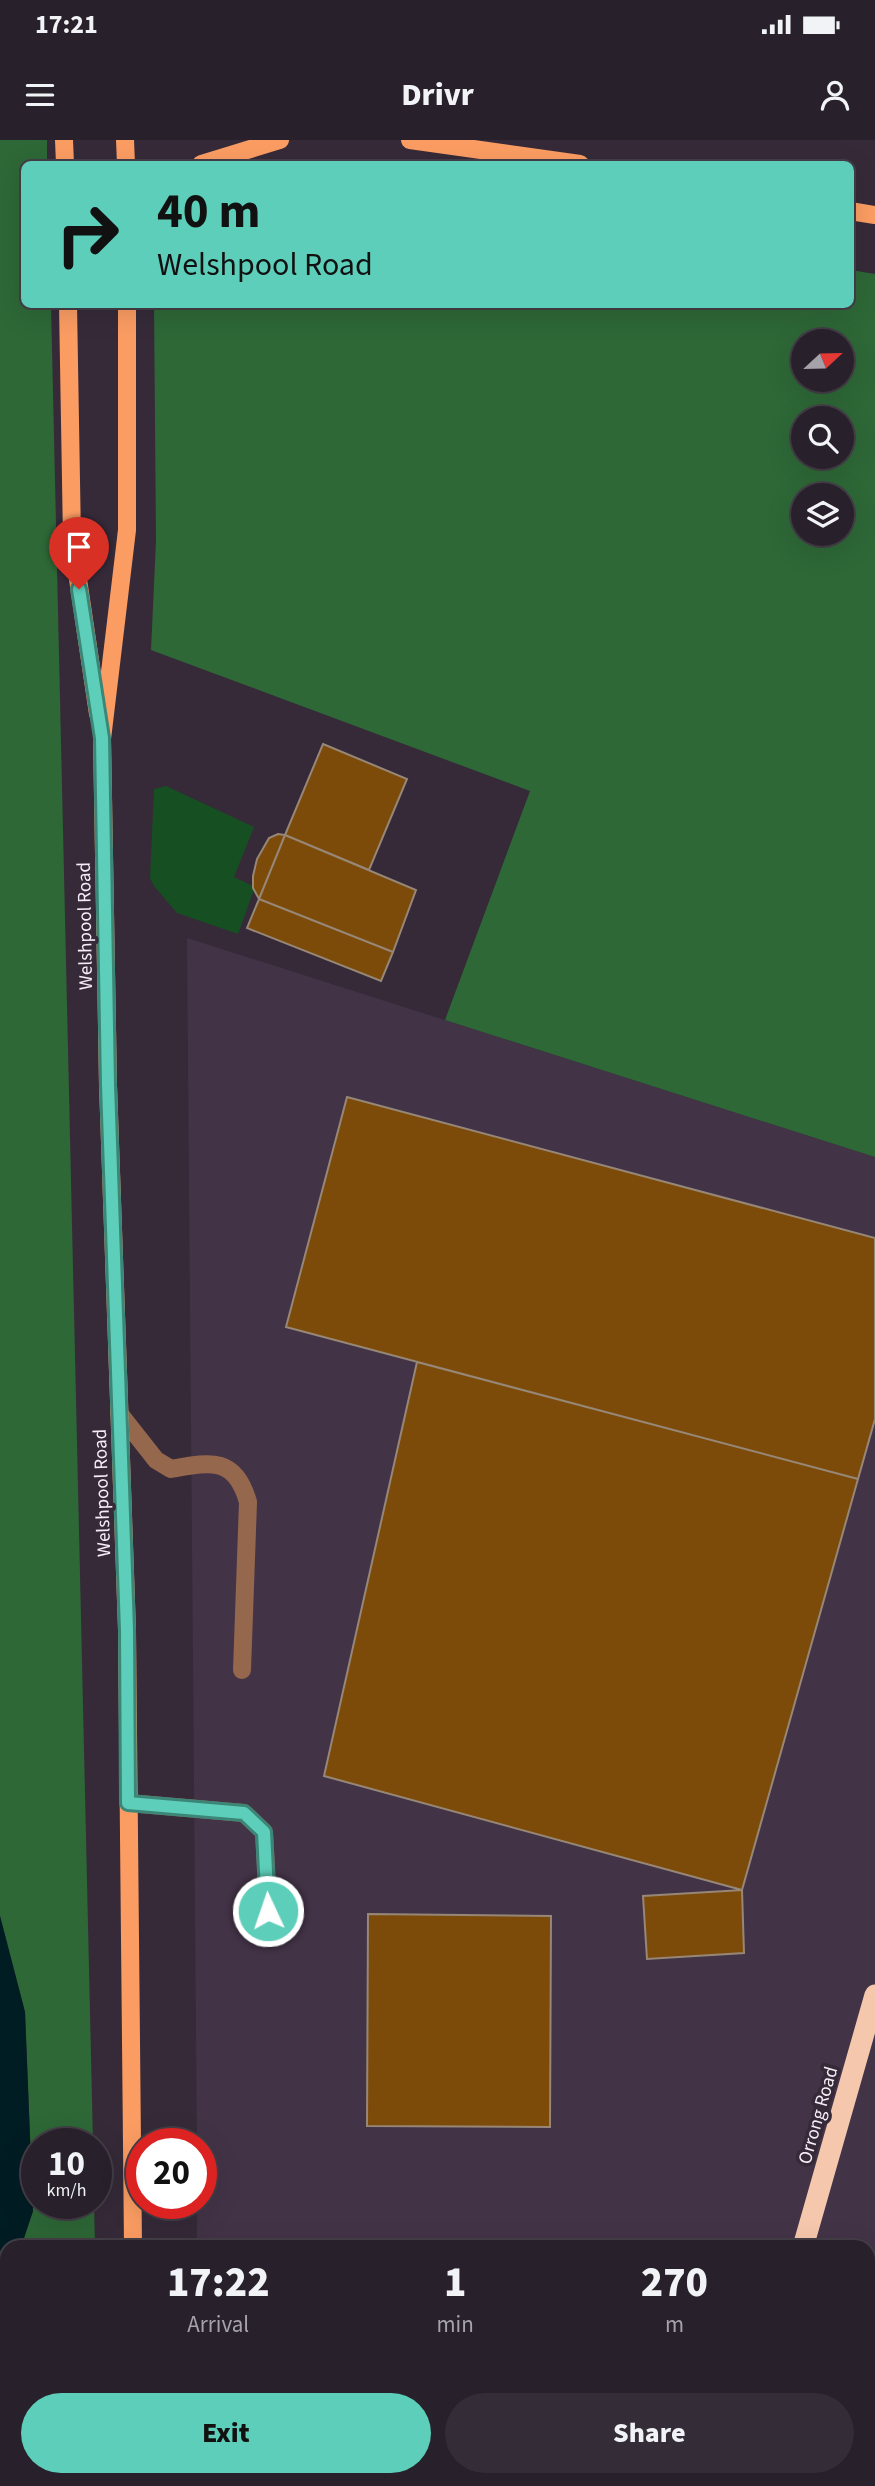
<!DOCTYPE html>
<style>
body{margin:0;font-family:"Source Sans 3",sans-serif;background:#342d37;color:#f1f3f6;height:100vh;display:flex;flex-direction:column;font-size:26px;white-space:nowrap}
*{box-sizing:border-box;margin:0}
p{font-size:23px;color:#a5a3a9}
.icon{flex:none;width:38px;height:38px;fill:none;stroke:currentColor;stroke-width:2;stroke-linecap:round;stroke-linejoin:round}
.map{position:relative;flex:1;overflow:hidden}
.panel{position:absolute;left:0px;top:2100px;width:875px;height:247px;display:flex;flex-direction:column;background:#28202b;border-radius:21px 21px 0 0;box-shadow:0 7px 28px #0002,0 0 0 2px #443e47}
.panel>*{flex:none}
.hud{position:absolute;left:21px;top:21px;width:833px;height:147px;border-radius:10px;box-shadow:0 7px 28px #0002,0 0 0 2px #443e47;background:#5dceb9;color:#111;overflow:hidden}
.needle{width:46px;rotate:68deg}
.buttons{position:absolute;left:791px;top:189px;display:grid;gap:14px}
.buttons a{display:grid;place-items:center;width:63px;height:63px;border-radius:50%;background:#28202b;box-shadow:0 7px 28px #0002,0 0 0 2px #443e47;font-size:35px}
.speed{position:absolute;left:21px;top:1988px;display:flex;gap:14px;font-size:35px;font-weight:700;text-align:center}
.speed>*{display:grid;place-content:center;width:91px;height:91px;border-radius:50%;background:#28202b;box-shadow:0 7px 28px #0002,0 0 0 2px #443e47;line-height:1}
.speed small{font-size:18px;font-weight:400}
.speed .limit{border:10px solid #d22;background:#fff;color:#111}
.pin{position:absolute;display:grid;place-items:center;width:60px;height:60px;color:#fff;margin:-72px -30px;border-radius:50% 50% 50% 0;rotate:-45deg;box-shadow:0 0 7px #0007}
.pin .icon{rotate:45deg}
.me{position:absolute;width:77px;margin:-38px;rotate:357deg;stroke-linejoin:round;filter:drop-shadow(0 0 5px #0008)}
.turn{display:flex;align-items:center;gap:24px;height:147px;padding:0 21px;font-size:32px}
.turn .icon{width:91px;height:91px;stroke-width:2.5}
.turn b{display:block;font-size:49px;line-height:60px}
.eta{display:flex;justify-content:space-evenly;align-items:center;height:119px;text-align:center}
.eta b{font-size:42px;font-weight:800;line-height:49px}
.cta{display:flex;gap:14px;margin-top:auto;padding:14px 21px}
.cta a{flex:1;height:80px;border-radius:42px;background:#5dceb9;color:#111;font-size:28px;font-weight:800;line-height:80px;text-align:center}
.cta a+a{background:#342d37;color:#f1f3f6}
.status{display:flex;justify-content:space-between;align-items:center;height:49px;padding:0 35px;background:#28202b;direction:ltr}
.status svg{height:19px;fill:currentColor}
header{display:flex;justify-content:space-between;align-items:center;height:91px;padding:0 21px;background:#28202b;font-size:32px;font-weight:800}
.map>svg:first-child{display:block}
</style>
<div class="status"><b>17:21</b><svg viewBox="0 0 49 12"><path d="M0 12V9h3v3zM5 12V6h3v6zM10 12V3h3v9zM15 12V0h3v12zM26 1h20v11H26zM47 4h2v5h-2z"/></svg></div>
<header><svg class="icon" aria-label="menu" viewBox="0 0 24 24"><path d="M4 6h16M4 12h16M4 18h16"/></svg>Drivr<svg class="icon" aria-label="person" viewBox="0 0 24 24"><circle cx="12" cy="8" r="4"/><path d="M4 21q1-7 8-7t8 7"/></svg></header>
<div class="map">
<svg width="875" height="2346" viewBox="0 0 875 2346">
<rect width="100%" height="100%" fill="#362a39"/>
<path fill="#433347" d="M187,798l688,219v1329h-676v-6h669v-233h-671v-44h4v-59h-4z"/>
<path fill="#164f21" d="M166,646l88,41 -20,50 21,10 -17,47 -61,-21 -23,-27 -4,-8 4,-89z"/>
<path fill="#2e6837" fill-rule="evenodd" d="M0,0h47v24h-23v140l27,1 42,1839h-56v59h57l1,44h-74l12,-36 -8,-199 -25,-96z
M851,130l24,4v883l-430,-137 85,-229 -379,-141 5,-109 -2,-236 696,-1zM803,201h39v39h-39zM803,278h39v39h-39zM803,355h39v39h-39z
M7,2148v137l-7,-1v-117z
M24,2340h77v6h-81z"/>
<path fill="#001d23" d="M0,1776l25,96 8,199 -12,36h-14v41l-7,19z
M0,2284l7,1v55h17l-4,6h-20z"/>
<path fill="#7c4b0a" stroke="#978777" stroke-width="2" d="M323,604l84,35 -38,91 -84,-35z
M278,694l7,1 -26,64 -6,-11v-12l4,-17 12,-21z
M285,695l131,55 -23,62 -134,-53z
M259,759l134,53 -12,29 -134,-53z
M347,957l528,141v181l-17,60 -572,-152z
M417,1222l441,117 -116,411 -418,-114z
M742,1750l2,63 -97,6 -4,-63z
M368,1774l183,2 -1,211 -183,-1z
M487,2340h156l-2,6h-156z"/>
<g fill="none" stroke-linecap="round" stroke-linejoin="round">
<path stroke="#95684d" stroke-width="18" d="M119,1273l37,47 15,9c39,-7 64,-13 77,33l-6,168
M129,1663l115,10 20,19 6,105"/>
<path stroke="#fb9d63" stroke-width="18" d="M64,0l1,24
M125,0l1,24
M410,0l170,24
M201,24l79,-24
M850,71l25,4
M68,164l4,235 26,175
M127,164v226l-25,209 6,346 19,545 6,617
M139,2340l1,6"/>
<path stroke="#f5c7ad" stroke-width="21" d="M803,2107l72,-252
M868,2243l7,-20
M725,2346l2,-6
M833,2346l2,-6"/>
</g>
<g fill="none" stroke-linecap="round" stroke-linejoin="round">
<defs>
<path id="route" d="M79,449l23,149 6,347 19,545 1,173 116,10 20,19 4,79"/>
</defs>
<use href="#route" stroke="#3c8678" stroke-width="18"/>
<use href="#route" stroke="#5dceb9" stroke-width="12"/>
</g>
<g text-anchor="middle" stroke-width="7" stroke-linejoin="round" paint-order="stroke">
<g font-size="19" fill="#f6eef7" stroke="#362a39">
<text transform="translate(84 786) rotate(-91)" y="7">Welshpool Road</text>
<text transform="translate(101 1353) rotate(-92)" y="7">Welshpool Road</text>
<text transform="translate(817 1975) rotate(-74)" y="7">Orrong Road</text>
</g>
</g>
</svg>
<div class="buttons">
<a><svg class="needle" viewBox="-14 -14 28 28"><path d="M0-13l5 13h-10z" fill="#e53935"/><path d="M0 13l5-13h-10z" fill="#a5a3a9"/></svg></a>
<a><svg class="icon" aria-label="search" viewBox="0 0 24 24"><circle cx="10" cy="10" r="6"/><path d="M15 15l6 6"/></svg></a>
<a><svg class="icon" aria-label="layers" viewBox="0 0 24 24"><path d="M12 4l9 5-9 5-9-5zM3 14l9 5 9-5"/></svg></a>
</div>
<div class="speed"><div>10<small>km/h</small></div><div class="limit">20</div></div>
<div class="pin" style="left:79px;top:449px;background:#d93025"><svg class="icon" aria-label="arrive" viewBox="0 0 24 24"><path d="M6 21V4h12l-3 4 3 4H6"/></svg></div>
<svg class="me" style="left:268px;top:1771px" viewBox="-20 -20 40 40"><circle r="17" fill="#5dceb9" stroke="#fff" stroke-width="3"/><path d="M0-11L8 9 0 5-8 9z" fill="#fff"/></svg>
<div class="hud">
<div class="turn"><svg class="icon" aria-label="right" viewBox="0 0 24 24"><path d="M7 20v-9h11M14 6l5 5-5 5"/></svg><div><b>40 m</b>Welshpool Road</div></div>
</div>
<section class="panel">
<div class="eta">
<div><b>17:22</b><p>Arrival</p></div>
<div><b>1</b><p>min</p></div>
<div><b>270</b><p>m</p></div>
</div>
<div class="cta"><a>Exit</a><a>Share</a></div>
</section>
</div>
